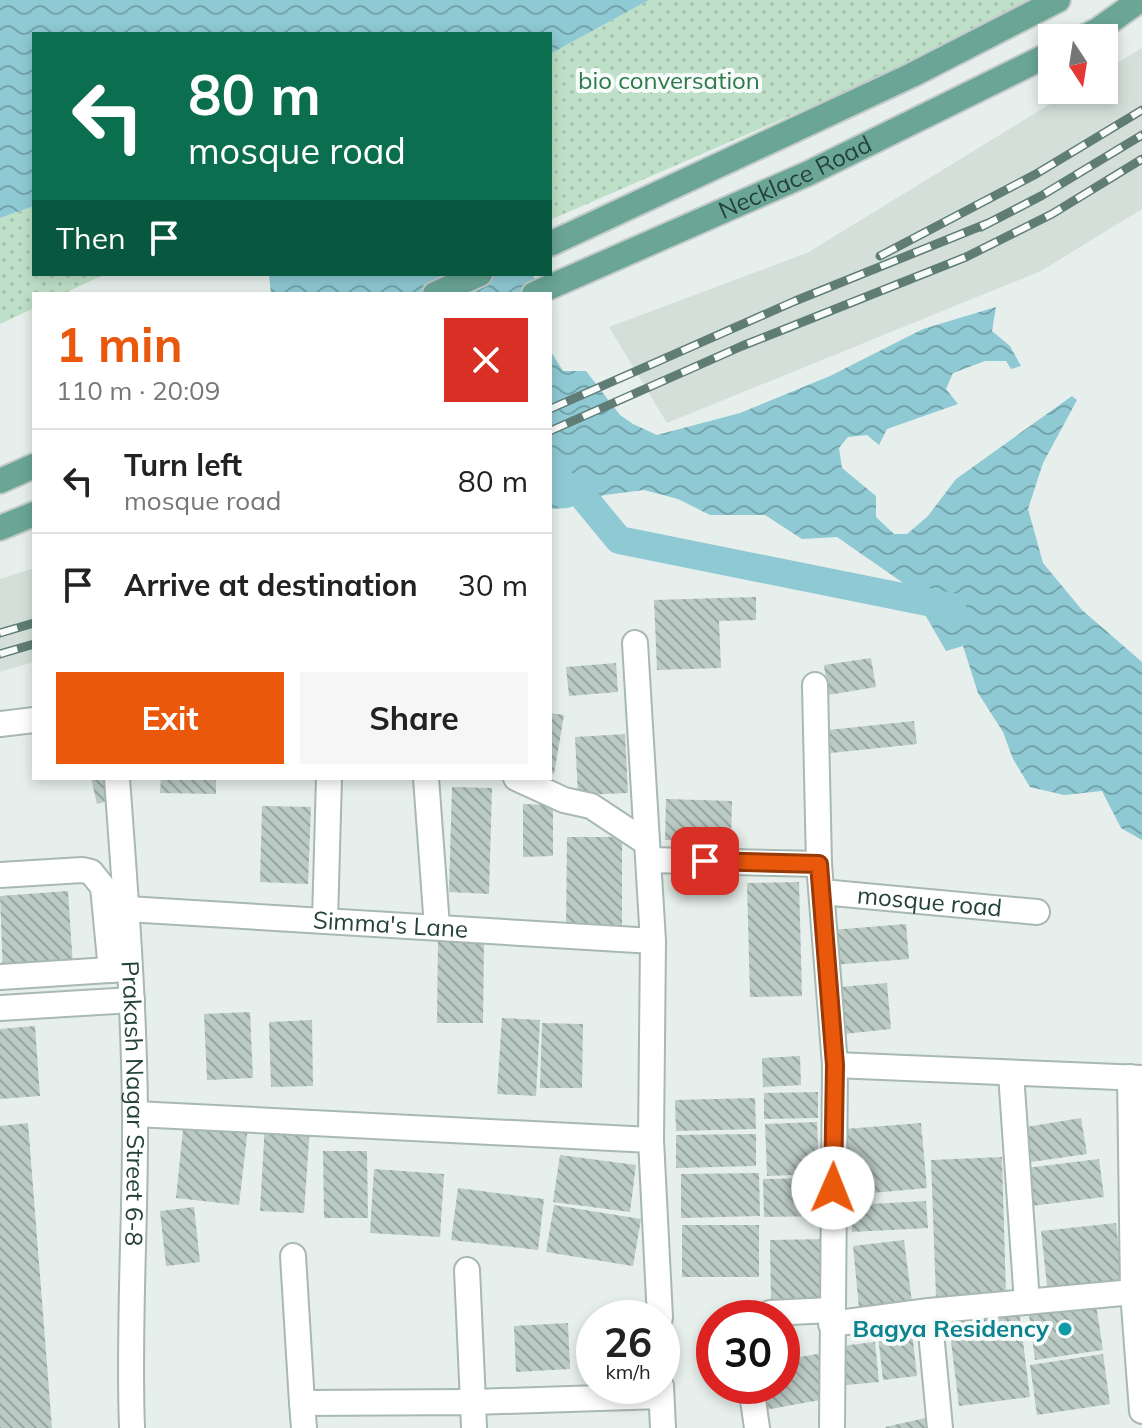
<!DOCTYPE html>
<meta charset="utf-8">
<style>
body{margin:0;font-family:Mulish,sans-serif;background:#f6f6f6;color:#222;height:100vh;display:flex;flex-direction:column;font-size:30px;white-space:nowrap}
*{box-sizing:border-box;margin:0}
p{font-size:26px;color:#767676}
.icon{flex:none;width:44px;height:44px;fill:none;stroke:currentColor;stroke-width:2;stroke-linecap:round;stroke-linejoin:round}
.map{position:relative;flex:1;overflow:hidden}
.details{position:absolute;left:32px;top:292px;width:520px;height:488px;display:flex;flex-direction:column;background:#fff;border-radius:0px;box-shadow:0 4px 12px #0003}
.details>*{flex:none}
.banner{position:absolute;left:32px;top:32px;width:520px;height:244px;border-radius:0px;box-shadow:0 4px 12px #0003;background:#0b6e4f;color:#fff;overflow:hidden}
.needle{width:52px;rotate:168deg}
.fabs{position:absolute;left:1038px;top:24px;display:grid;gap:16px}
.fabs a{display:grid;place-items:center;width:80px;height:80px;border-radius:0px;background:#fff;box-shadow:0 4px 12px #0003;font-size:40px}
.speed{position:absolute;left:576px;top:1300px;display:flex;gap:16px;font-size:40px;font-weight:700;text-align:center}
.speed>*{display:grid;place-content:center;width:104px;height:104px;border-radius:50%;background:#fff;box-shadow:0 4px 12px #0003;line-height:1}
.speed small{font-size:20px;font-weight:400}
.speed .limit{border:12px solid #d22;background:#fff;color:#111}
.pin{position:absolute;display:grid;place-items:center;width:68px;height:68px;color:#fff;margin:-34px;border-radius:16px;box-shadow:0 4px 12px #0006}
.me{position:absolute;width:88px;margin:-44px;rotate:1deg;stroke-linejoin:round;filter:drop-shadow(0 0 6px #0008)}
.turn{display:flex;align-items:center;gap:28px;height:168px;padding:0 24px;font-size:36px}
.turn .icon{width:104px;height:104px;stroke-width:2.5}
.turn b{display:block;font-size:56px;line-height:68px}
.then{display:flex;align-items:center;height:76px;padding:0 24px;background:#0003;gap:16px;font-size:30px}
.round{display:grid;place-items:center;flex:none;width:84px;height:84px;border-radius:0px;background:#f6f6f6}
.summary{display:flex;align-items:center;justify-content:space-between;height:136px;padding:0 24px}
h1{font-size:48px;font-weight:700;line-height:60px;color:#ea580c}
.button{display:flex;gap:16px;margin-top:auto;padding:16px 24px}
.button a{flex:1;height:92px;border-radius:0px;background:#ea580c;color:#fff;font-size:32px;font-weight:700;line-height:92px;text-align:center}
.button a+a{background:#f6f6f6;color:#222}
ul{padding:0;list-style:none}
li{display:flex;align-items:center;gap:24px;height:104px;padding:0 24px;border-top:2px solid #e0e0e0}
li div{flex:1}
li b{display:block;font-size:30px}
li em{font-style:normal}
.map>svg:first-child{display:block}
</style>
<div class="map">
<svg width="1142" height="1428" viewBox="0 0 1142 1428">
<defs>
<pattern id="green-dots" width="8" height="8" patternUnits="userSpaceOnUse" patternTransform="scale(2)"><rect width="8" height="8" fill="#bfe0c8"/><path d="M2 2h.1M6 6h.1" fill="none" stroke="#a4c1ad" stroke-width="1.8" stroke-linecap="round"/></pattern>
<pattern id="water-waves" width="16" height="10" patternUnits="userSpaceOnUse" patternTransform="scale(2)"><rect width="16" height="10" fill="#8ec9d4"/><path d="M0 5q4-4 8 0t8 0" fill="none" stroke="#74a5ad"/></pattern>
<pattern id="building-back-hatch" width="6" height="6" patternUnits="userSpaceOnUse" patternTransform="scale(2)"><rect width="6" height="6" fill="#bbcac4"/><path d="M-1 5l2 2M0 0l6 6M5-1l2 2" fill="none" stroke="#98a6a0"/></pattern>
</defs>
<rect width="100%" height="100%" fill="#e6efeb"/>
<path fill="#d4dfda" d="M1142,48v161l-101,62 -374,152 -58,-96 198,-74 266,-163h31v-19z
M34,568v94l-34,10v-93z"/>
<path fill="url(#green-dots)" d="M649,0h387l-127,64 -359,156v-166z
M34,206v68h71l-42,20h-29v14l-34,16v-106z"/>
<path fill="url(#water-waves)" d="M0,0h649l-99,54v-20h-516v172l-34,12z
M269,274h263l13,20h-274z
M996,307l-4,24 18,15 11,20 -10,3 -5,-8h-21l-32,12 -7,16 12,15 -71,25 -8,16 -12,-10 -19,2 -9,11 3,20 34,28v21l18,17h13l21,-18 28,-37 116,-83 5,4 -34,63 -15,46 15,54 39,47 60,52v178l-21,-12 -19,-37 -38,4 -34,-8 -17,-28 -10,-27 -25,-39 -15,-47 -17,5 -37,-64 -72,-50 -35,2 -37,-24h-55l-32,-16 -34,-9 -39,5 -37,13 -18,1v-159l13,21h23l34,44 13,9 24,11 83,-22 90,-37 93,-47z"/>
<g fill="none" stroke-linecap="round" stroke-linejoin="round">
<path stroke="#8ec9d4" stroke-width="28" d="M550,476l31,18 38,46 333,67"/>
</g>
<path fill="url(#building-back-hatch)" d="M756,597v23l-37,1 2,47 -64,2 -3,-70z
M871,658l5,29 -48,8 -4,-30z
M616,663l2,29 -49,4 -3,-29z
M550,713l14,2 -10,59 -4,-1z
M914,721l3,23 -86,9 -3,-23z
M625,734l3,59 -50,2 -3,-58z
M91,778h19l5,21 -18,5z
M161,778h55v16l-56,-1z
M452,787l40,1 -3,106 -40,-2z
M666,799l66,2 -1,41 -66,-2z
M523,804l30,1v51l-30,1z
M262,806l49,1 -3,77 -48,-2z
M567,837h55v89h-56z
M799,882l3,114 -52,1 -3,-114z
M68,891l5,76 -70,5 -3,-76z
M906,924l3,35 -76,6 -2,-35z
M438,939l46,1 -1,83h-46z
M887,983l4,46 -47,5 -4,-47z
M250,1012l3,66 -46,2 -3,-66z
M502,1018l38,2 -4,76 -39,-2z
M312,1020l1,66 -42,1 -2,-65z
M542,1023l41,1 -1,64h-42z
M35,1026l5,70 -40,3v-70z
M800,1056l1,29 -38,2 -1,-29z
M818,1092v26l-54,1v-26z
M755,1098l1,31 -80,2 -1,-31z
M1081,1118l6,36 -56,8 -5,-35z
M184,1120l64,7 -9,78 -63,-7z
M817,1122l2,52 -52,2 -2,-52z
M28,1123l24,305h-52v-302z
M921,1123l6,65 -77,7 -5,-66z
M265,1124l45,2 -6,87 -44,-2z
M756,1134v32l-80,2v-33z
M323,1151h44l1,67h-44z
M560,1155l76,10 -6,47 -77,-10z
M1002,1157l4,138 -70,3 -5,-138z
M1099,1159l5,38 -73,9 -5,-38z
M374,1169l70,5 -4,63 -70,-4z
M759,1173l1,43 -79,2v-44z
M822,1178l1,38 -59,1 -1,-38z
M458,1188l86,11 -6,51 -87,-10z
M926,1201l2,27 -76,4 -1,-27z
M554,1205l87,14 -8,47 -87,-14z
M194,1207l6,55 -34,4 -6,-55z
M1116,1223l7,64 -75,8 -7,-64z
M682,1225h77v52h-77z
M830,1239l1,61 -60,1 -1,-61z
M904,1240l8,62 -53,6 -6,-62z
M1095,1298l8,52 -68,10 -7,-53z
M1019,1310l11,87 -71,9 -11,-88z
M568,1323l2,46 -54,3 -2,-46z
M911,1323l6,53 -34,4 -6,-53z
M875,1342l4,40 -43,4 -4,-39z
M823,1353l8,45 -66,12 -4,-24h21v-26z
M1103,1354l7,50 -73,11 -7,-50z
M930,1417l2,11h-46l-1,-1z"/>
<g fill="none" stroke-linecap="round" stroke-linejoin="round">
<defs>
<g id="minor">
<path d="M635,643l18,298 -2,199 9,178"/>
<path d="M815,685l4,179 16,201 -3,363"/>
<path d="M0,724l34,-4"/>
<path id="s1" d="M117,778c8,111 17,222 18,334 1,105 -7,211 -3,316"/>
<path d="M426,778l11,149"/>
<path d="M516,778l48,22 27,6 56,37"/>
<path d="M649,860l170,4"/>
<path d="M0,875l82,-5 9,2 12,15 8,83"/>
<path id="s2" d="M822,892l215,20"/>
<path id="s3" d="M127,909l526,32"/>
<path d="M325,920l4,-142"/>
<path d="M0,977l125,-8"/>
<path d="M0,1008l132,-8"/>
<path d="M835,1065l307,13"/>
<path d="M1011,1074l16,228"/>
<path d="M1130,1077l3,215 9,119"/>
<path d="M135,1114l516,26"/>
<path d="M293,1256l9,147"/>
<path d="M467,1270l6,132 188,-6"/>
<path d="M929,1311l11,117"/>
<path d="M770,1313l61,-3"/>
<path d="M831,1324l98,-13 204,-19"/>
<path d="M661,1386l2,42"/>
<path d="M751,1386l6,42"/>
<path d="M304,1428l-2,-25 171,-1 1,26"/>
</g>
<g id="major">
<path d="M1082,38l16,-8 42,-30"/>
<path d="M550,244l362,-169 146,-75"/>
<path d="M435,294l45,-20"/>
<path id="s4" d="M534,294l275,-121 243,-120"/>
<path d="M0,481l34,-15"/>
<path d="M0,528l34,-14"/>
</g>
</defs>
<use href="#minor" stroke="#a8b8b2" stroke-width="28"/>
<use href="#major" stroke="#c2cac8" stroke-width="28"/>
<use href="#minor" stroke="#fff" stroke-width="24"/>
<use href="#major" stroke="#6aa596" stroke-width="24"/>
<defs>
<path id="rail" d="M981,227l60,-31 101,-61
M880,256l156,-82 106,-64
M550,409l245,-108 196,-79
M550,431l192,-85 224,-89 86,-43 90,-55
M0,633l34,-10
M0,654l34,-10"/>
</defs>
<use href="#rail" stroke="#5f7d75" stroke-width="9"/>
<use href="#rail" stroke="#f7fbf9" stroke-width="6" stroke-dasharray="18" stroke-linecap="butt"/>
</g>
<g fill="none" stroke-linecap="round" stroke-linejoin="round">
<defs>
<path id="route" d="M705,861l114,3 16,201 -2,123"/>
</defs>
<use href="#route" stroke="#983908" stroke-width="20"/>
<use href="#route" stroke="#ea580c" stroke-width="14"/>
</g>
<circle fill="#0f9aa8" stroke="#f7fbf9" stroke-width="3" cx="1065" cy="1329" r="8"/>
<g text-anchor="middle" stroke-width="8" stroke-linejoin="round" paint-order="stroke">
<g font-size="24" fill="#2d7a4b" stroke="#f7fbf9">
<text x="669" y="89">bio conversation</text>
</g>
<g font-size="24" fill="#24423a" stroke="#f7fbf9">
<text dy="8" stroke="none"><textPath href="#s4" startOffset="286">Necklace Road</textPath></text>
<text dy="8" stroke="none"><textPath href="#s2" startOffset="108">mosque road</textPath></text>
<text dy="8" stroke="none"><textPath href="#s3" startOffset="264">Simma's Lane</textPath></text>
<text dy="8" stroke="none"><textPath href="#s1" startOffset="326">Prakash Nagar Street 6-8</textPath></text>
</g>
<g font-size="24" font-weight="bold" fill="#0d838f" stroke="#f7fbf9" text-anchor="end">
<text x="1049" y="1337">Bagya Residency</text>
</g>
</g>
</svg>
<div class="fabs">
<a><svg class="needle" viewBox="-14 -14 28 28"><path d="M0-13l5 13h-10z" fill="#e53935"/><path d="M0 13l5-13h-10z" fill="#767676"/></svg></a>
</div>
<div class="speed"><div>26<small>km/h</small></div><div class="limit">30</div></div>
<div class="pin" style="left:705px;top:861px;background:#d93025"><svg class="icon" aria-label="arrive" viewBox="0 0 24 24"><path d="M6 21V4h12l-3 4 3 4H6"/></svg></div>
<svg class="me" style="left:833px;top:1188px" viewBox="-20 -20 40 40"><circle r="19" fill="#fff"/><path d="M0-13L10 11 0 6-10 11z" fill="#ea580c"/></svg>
<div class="banner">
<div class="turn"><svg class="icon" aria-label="left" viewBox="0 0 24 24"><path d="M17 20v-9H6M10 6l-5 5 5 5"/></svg><div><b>80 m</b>mosque road</div></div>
<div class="then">Then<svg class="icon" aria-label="arrive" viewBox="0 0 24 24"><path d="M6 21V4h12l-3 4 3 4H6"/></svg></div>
</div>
<section class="details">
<div class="summary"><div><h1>1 min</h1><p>110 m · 20:09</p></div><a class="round" style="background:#d93025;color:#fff"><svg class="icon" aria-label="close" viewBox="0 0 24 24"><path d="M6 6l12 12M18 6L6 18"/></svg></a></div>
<ul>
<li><svg class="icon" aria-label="left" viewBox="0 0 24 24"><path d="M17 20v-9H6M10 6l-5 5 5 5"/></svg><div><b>Turn left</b><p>mosque road</p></div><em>80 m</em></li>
<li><svg class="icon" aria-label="arrive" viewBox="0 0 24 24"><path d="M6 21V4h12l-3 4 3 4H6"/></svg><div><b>Arrive at destination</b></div><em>30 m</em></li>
</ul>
<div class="button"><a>Exit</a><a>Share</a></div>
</section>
</div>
